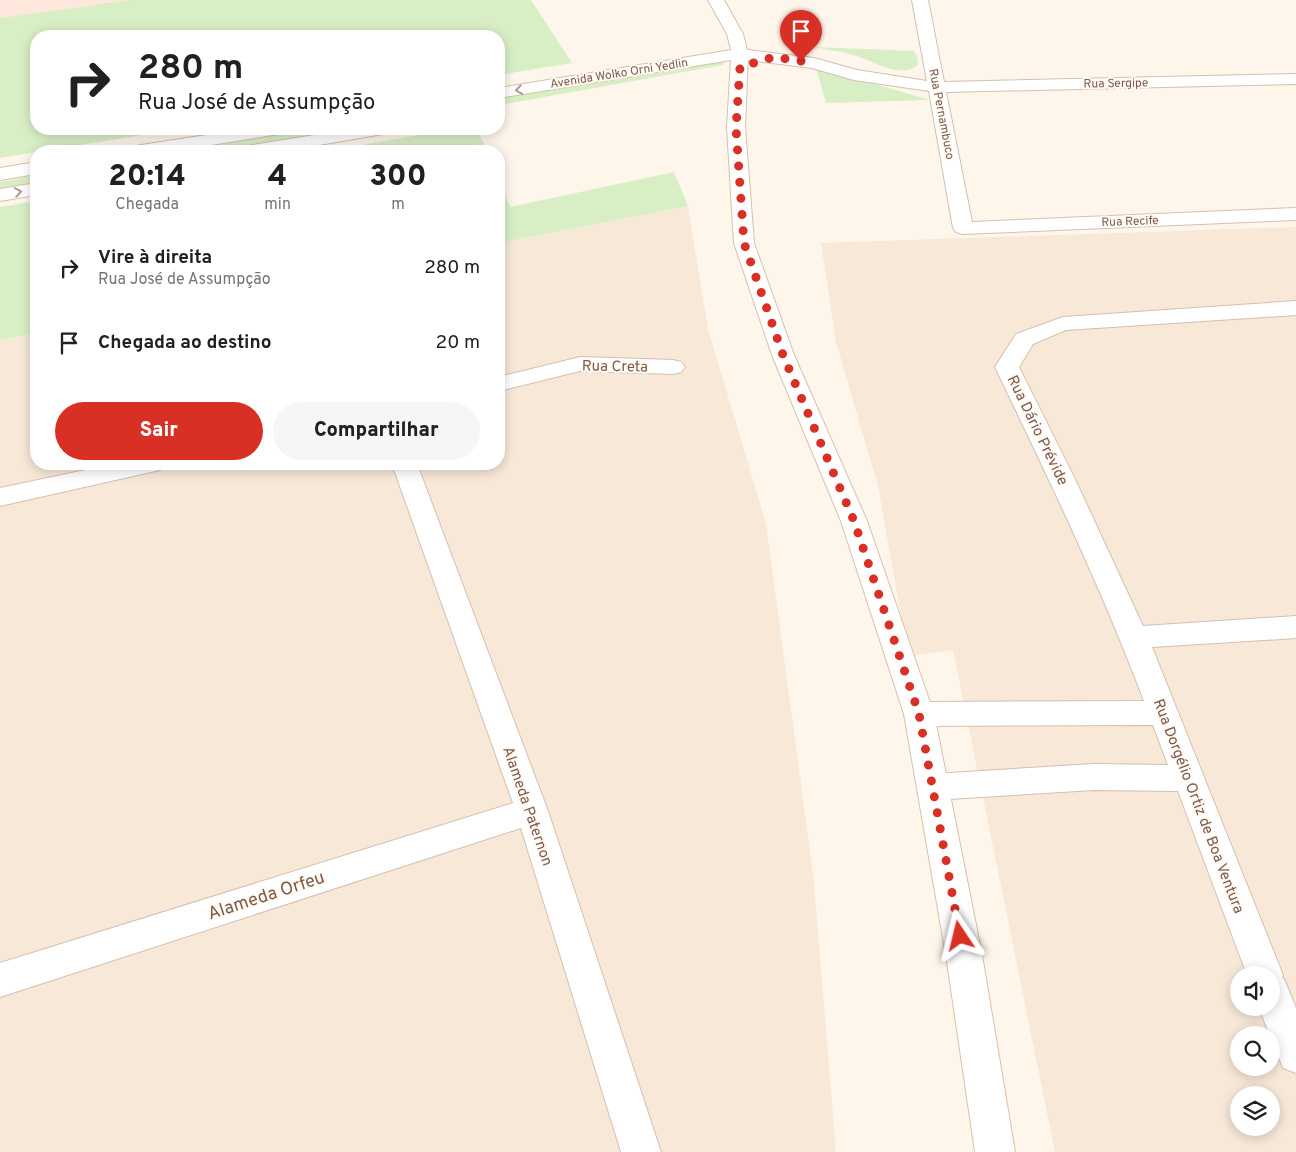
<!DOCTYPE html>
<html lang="pt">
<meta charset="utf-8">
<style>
body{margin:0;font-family:Overpass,sans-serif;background:#f6f6f6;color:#202124;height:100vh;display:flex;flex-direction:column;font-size:19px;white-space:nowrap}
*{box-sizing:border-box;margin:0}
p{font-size:16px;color:#757577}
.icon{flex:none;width:28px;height:28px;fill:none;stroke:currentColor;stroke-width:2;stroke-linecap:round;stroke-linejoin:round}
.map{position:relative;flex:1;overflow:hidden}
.drawer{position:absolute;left:30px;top:145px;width:475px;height:325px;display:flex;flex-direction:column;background:#fff;border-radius:20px;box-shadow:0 2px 12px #0003}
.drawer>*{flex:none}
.guide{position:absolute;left:30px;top:30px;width:475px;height:105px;border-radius:20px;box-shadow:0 2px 12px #0003;background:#fff;color:#202124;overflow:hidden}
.tools{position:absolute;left:1230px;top:966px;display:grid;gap:10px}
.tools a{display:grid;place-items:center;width:50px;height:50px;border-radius:50%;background:#fff;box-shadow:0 2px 12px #0003;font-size:25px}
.pin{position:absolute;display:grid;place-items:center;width:42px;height:42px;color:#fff;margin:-51px -21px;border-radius:50% 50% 50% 0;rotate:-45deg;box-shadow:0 0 5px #0007}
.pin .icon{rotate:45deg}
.me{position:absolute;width:55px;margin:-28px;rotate:350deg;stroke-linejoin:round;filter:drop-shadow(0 0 4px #0008)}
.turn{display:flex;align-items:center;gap:18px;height:105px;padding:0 25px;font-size:22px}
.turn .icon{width:65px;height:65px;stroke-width:2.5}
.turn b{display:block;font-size:35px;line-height:42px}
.eta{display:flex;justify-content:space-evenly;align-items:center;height:85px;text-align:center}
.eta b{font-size:30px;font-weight:800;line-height:35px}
.button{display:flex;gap:10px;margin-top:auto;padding:10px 25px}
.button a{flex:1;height:58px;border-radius:30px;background:#d93025;color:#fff;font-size:20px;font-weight:800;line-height:58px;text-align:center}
.button a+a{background:#f6f6f6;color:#202124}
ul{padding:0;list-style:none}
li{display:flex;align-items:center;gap:15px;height:75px;padding:0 25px}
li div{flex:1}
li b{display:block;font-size:19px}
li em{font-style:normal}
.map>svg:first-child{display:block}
</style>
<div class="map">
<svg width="1296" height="1152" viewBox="0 0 1296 1152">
<rect width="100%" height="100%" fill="#fef6eb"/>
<path fill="#f7e8d8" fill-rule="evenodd" d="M688,206l20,123 58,195 47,349 23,279h-836v-812l36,-7v131h463v-221z
M1296,227v925h-241l-102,-502 -45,6 -30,-170 -42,-144 -15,-99zM1239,975h32v33h-32zM1239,1035h32v33h-32zM1239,1095h32v33h-32z"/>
<path fill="#ffe7de" d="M0,0h130l-130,18z"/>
<path fill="#d8efc6" d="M130,0h401l41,63 -73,12v-39h-463v93h143l-179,29v-140z
M814,47l100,4 4,9 -1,6c-20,13 -44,-6 -64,-11 -12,-4 -26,-5 -39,-8z
M717,60l6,2v3l-224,40v-8z
M816,67l114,33 -104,3z
M311,129h48l-131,22h-49z
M455,129h22l10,22h-162z
M674,172l14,34 -189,37v-63l11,27z
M36,175v9l-36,7v-9z
M36,201v132l-36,7v-133z"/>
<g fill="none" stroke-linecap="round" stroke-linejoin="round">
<defs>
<path id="street" d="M912,0h16l16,82 352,-8v10l-350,8 26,130 324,-14v12l-333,14 -7,-2 -3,-4 -24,-137 -75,-11 -42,-12 -72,-9 -6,-1 -2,-4 2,-4 6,-1 74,9 43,12 70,11z
M1296,301v14l-230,15 -33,14 -14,23 55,110 69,149 153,-10v22l-144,9 131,328 -1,3 2,1 12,29v65l-13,-5 -24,-60h12v-33h-24l-69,-184 -84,-1 -161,10 -11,-4 -5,-9 5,-9 11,-4 161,-10 74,1 -15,-40 -234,1 -11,-3 -4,-9 4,-9 11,-3 225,-1c-43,-114 -96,-224 -149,-334l21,-33 47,-17z
M580,357l93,3 8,2 4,5 -4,5 -8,2 -93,-3 -81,20v-14z
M114,464h50l-4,6 -9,2 -151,34v-18z
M392,464h25l131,347 113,341h-40l-100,-324 -521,169v-34l513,-160z"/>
<path id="secondary" d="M708,0h16l19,34 5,20 -3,73 9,116 40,112 73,166 67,193 48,241 33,197h-40l-29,-197 -42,-241 -63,-193 -69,-166 -38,-112 -7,-116 4,-67 -232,38v-10l232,-38 -4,-16z
M246,129h42l-3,4 -6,1 -105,17h-42l2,-4 7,-2z
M352,129h40l-3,4 -6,1 -99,17h-40l2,-4 7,-2z
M36,162v12l-36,6v-12z
M36,183v12l-36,6v-12z"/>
</defs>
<use href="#street" stroke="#d5bfb1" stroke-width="2"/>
<use href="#secondary" stroke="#d9bfad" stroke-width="2"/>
<use href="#street" fill="#fff" fill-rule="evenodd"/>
<use href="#secondary" fill="#fff" fill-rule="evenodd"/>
</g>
<defs><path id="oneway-chevron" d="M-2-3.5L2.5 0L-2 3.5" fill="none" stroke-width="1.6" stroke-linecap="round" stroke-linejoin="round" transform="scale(1.25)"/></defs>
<g stroke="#b19c92">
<use href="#oneway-chevron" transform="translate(519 90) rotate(171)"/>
<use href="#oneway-chevron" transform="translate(18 192) rotate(-10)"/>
</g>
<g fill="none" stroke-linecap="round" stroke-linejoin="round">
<path stroke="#d93025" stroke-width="9" stroke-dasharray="0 16.2" d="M801,61l-27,-4 -34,10 -4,61 8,115 39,112 71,166 65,193 41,222"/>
</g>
<g text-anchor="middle" stroke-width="4" stroke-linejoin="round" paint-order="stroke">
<g font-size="12" fill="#7d5a4a" stroke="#fffaf3">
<text transform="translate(619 73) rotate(-9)" y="4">Avenida Wolko Orni Yedlin</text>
<text transform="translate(1116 83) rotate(-1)" y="4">Rua Sergipe</text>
<text transform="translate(942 114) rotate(79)" y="4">Rua Pernambuco</text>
<text transform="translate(1130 221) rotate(-2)" y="4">Rua Recife</text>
</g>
<g font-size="15" fill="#7d5a4a" stroke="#fffaf3">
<text transform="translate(615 366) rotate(1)" y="5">Rua Creta</text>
<text transform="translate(1038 430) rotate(64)" y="5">Rua Dário Prévide</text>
<text transform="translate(528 806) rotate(71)" y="5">Alameda Paternon</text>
<text transform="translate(1199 806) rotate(69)" y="5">Rua Dorgélio Ortiz de Boa Ventura</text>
</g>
<g font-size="18" fill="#7d5a4a" stroke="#fffaf3">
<text transform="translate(266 895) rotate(-18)" y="6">Alameda Orfeu</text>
</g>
</g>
</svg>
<div class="tools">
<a><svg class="icon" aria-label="sound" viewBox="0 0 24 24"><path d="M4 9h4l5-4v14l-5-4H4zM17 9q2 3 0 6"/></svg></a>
<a><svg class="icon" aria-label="search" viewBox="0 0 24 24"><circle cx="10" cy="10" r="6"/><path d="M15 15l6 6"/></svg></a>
<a><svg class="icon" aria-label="layers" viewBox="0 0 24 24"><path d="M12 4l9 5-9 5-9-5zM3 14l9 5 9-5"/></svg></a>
</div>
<div class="pin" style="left:801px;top:61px;background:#d93025"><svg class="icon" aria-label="arrive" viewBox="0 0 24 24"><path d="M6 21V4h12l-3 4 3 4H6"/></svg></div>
<svg class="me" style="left:960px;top:936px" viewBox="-20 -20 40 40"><path d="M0-17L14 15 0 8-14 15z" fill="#d93025" stroke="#fff" stroke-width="4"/></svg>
<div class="guide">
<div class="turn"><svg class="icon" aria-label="right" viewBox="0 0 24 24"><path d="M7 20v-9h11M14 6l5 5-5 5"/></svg><div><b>280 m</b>Rua José de Assumpção</div></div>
</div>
<section class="drawer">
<div class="eta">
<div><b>20:14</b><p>Chegada</p></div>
<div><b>4</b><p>min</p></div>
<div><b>300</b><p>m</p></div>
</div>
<ul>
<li><svg class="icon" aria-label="right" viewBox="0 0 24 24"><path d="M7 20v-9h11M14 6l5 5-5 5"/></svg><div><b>Vire à direita</b><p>Rua José de Assumpção</p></div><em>280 m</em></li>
<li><svg class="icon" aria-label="arrive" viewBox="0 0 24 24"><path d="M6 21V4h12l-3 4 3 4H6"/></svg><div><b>Chegada ao destino</b></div><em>20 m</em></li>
</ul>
<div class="button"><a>Sair</a><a>Compartilhar</a></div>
</section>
</div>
